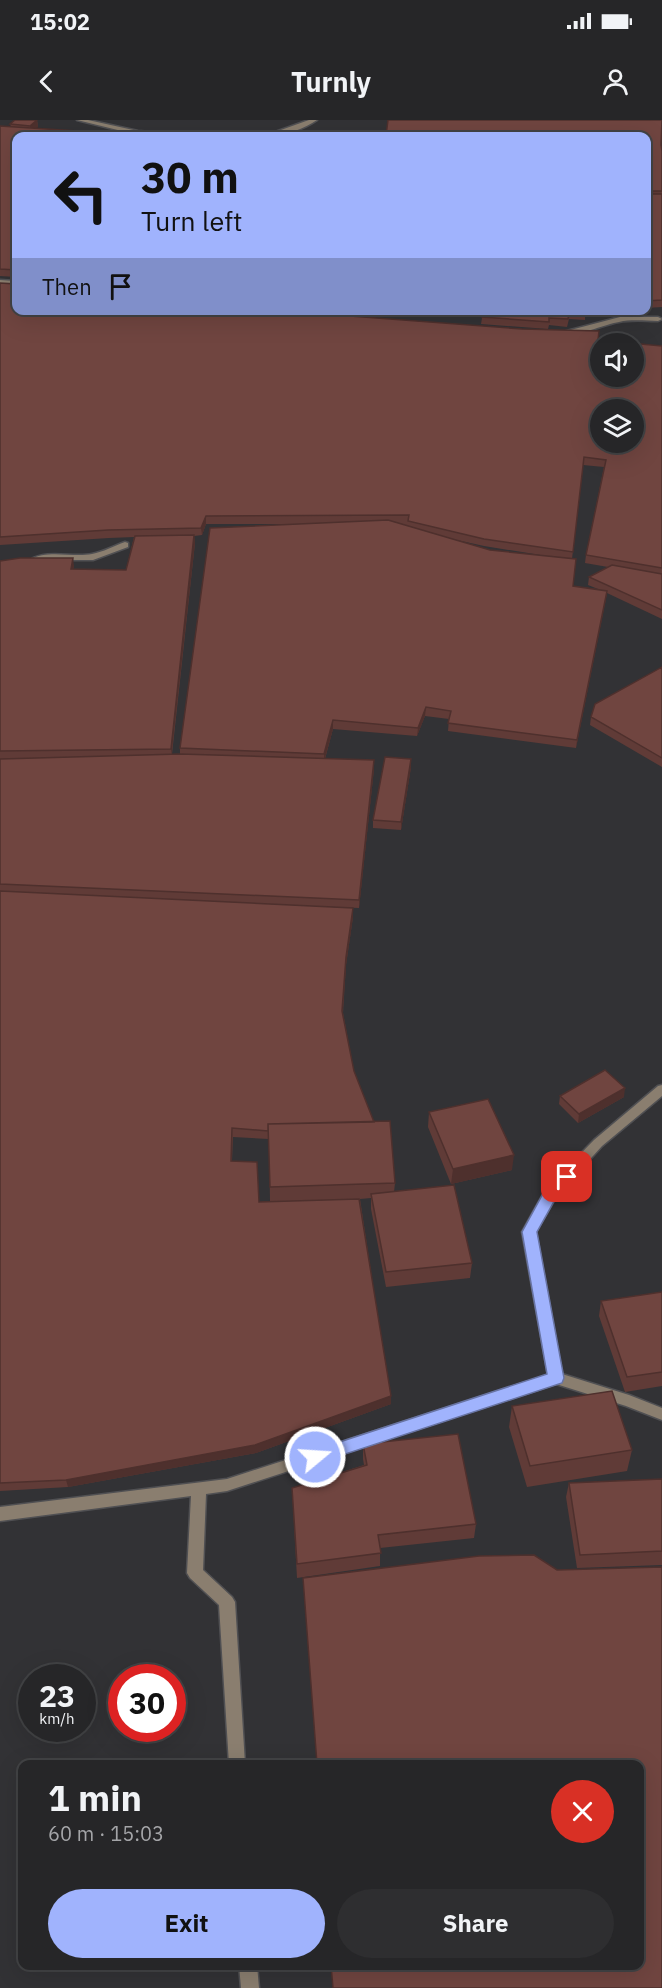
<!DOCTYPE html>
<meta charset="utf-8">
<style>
body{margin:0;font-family:"IBM Plex Sans",sans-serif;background:#2e2e30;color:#f1f3f6;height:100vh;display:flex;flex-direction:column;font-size:22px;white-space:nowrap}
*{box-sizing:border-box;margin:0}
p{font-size:20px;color:#a4a5a8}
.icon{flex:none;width:33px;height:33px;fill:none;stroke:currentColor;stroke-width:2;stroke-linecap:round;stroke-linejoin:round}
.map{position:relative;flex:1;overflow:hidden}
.panel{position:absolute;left:18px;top:1640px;width:626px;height:210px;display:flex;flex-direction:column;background:#262628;border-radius:12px;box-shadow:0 6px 24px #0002,0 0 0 2px #424345}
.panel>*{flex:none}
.guide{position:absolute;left:12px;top:12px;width:639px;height:183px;border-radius:12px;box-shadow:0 6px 24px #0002,0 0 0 2px #424345;background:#a0b3fd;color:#111;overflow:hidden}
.controls{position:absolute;left:590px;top:213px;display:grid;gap:12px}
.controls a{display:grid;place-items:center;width:54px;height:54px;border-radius:50%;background:#262628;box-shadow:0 6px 24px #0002,0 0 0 2px #424345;font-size:30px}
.speed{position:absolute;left:18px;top:1544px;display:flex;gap:12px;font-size:30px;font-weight:700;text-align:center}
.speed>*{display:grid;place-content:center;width:78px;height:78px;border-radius:50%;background:#262628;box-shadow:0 6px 24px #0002,0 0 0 2px #424345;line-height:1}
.speed small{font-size:15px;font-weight:400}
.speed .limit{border:9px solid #d22;background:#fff;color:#111}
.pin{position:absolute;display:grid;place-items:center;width:51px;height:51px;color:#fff;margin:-26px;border-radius:12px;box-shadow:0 3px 9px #0006}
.me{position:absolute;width:66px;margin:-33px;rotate:72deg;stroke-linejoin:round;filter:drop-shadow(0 0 4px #0008)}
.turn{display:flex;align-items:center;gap:21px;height:126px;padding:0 30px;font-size:27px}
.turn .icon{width:78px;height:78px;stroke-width:2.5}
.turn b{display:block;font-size:42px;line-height:51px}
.then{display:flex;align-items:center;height:57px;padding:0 30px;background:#0003;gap:12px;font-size:22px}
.round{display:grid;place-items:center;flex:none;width:63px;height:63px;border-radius:32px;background:#2e2e30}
.headline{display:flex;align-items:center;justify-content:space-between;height:102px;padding:0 30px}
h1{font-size:36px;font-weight:700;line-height:45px}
.action{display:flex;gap:12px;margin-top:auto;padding:12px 30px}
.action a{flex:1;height:69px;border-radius:36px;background:#a0b3fd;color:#111;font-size:24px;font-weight:700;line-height:69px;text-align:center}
.action a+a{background:#2e2e30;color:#f1f3f6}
.status{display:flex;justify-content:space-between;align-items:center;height:42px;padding:0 30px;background:#262628;direction:ltr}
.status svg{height:16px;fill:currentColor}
header{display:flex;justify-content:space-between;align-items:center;height:78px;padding:0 30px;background:#262628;font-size:27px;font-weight:700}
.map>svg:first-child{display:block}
</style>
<div class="status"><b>15:02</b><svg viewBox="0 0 49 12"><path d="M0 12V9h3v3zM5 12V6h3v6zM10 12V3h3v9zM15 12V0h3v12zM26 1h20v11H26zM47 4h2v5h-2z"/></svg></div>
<header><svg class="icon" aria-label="back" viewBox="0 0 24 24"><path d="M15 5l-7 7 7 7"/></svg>Turnly<svg class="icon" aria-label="person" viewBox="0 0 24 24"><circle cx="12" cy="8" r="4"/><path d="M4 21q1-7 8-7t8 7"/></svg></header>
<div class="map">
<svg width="662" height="1868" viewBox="0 0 662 1868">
<rect width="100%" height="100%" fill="#323235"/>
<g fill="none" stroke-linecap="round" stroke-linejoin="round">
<defs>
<path id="lane" d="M125,422l3,1v4l-35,13h-39l-20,3 -4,-3c17,-11 43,-2 62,-6 11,-2 22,-8 33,-12z"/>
<path id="street" d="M77,0h11l50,11 39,3 3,2 -42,-1z
M309,0h8c-13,9 -37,18 -53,16z
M0,160l16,1v4l-16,-1z
M266,190h22l13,4 -4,2z
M620,197h38l4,2 -4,2c-12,0 -26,-2 -39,1 -15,2 -47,18 -60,11z
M662,965v11l-60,50 -46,51 -20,35 26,142 67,21 33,13v12l-36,-14 -70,-22 -329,107 -21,3 -3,76 29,27 3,5 10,162h-16l-10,-159 -29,-27 -3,-5 4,-77 -191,25v-14l227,-28 321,-104 -26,-143 24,-43 48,-49 64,-54z
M239,1845h18l2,23h-18z"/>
</defs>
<use href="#lane" stroke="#505053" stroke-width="3"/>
<use href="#street" stroke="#505053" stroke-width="3"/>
<use href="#lane" fill="#8a7e6f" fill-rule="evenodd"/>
<use href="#street" fill="#8a7e6f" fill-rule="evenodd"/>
</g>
<path fill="#603b37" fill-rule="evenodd" d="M37,0l1,7 -22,9v141l-16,-1v-150l11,1 -1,-3z
M646,16l15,9 1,6v156l-16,1z
M0,163l16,27 582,30 64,6v273l-55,-26 -31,155 -128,-17 1,-12 -24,-3 -8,20 -84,-7 -8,30 49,10 -15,139 -71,-3 65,12 -7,48 -3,48 11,58 41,112 -1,9 78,71 -2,15 -84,9 -15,-78v-11l-11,1 31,205 -135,49 -188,34 -68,4v-930l74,5 -1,3 53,1 8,-33 -25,1 -109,7zM583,345l21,2 -18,88 -1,8 23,4 -19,10 -1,8 10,4 -25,-3 -1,-27zM206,404h97l-123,224v6h-8l23,-211 -1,-7 8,-1zM457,420l27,6 69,11 -63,-7zM233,1017l36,2 1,62 -11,1 -27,-41z
M382,190h17v2z
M470,190h137l-22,2v8l-16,-1 -2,8 -18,-2 -1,4 -67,-5 2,-12z
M662,547v100l-72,-42 1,-8z
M411,647l-10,63 -28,-2v-8z
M560,976l64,1 -46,26 -19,-19z
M429,992l83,58 -61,14 -23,-57z
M662,1172v94l-37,6 -26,-76 2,-15z
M512,1286l120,44 -5,21 -100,16 -18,-60z
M363,1324l113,80 -2,14 -94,10v18l-83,12 -5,-90 72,-23 -1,-6z
M662,1359v86l-85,3 -11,-71 3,-14z"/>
<path fill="#4e302d" d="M37,0l1,7 -7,6 -1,-7z
M206,396v8l-4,11 -1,-7z
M194,415l1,8 -24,214v-8z
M73,438l1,8 -2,11 -1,-8z
M607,471l-1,8 -30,149 1,-8z
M426,587l-1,9 -8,20 1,-8z
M333,600v9l-9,33v-8z
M411,639v8l-10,63v-8z
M374,640v9l-15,139v-8z
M353,788v9l-7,48 -4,55 4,-63z
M625,968l-1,9 -46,26 1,-9z
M514,1035l-2,15 -61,14 2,-15z
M391,1276v8l-135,49 -188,34 -2,-7z"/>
<path fill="#704540" stroke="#4e302d" stroke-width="1.5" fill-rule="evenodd" d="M15,0h22l-7,6 -20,-2z
M388,0h274l-1,25 1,6v40h-16v-55h-260z
M0,6l77,5 3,5h-64v134l-16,-1z
M95,12l26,3 -1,1h-30z
M646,74h16v106l-16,1z
M0,163l16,1v26h210l56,5 1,-4 239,18 77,2 -1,9 64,6v222l-76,-13 20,-95 -22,-3 -11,95 -89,-13 -76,-18 1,-6 -203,1 -5,12 -93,2 -108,7zM600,224h33v32h-33zM600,290h33v32h-33z
M483,190h36l50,4 -1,5 -19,-1v4l-67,-5z
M559,190h26v3z
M388,400l102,30 86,9 -3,27 34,5 -30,149 -129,-17 3,-12 -25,-4 -8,21 -85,-8 -9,34 -144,-6 30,-220z
M194,415l-23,214 -171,2v-190l20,-3h53l-2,11 55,1 9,-34z
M612,445l50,9v36l-73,-33z
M662,547v91l-71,-41 4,-13z
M180,634l194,6 -15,140 -359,-16v-125z
M385,637l26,2 -10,63 -28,-2z
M0,771l353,17 -7,49 -4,54 12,60 20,51 -106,2v7l-36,-3 -1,33 26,1 2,40 100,-3 32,197 -136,49 -189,35 -66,3z
M605,950l20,18 -46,26 -19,-18z
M488,979l26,56 -61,14 -24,-57z
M390,1001l5,62 -125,4 -2,-63z
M454,1065l18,78 -86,9 -15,-78z
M662,1172v80l-35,5 -26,-76z
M612,1271l20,59 -102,16 -18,-60z
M458,1314l18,90 -98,11 3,18 -84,11 -5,-76 75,-23 -4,-21z
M662,1359v72l-82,4 -11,-72z
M534,1435l23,15 105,-3v421h-329l-2,-23h308v-201h-322l-14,-186 176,-22z"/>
<path fill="#a0b3fd" stroke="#6874a4" stroke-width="1.5" d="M567,1051l5,2 2,4 -18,21 -19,34 27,146 -2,5 -247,81 -6,-2 -3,-5 3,-5 238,-78 -25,-142 23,-42 16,-17z"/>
</svg>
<div class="controls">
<a><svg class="icon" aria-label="sound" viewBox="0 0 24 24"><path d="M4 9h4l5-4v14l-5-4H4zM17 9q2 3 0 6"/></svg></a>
<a><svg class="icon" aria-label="layers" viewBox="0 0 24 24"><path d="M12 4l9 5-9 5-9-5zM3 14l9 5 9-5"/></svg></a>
</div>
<div class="speed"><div>23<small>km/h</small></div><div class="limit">30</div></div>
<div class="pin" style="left:567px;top:1057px;background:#d93025"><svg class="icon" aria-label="arrive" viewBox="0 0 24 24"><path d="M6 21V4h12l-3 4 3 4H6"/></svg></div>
<svg class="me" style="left:315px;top:1337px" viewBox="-20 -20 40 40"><circle r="17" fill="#a0b3fd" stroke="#fff" stroke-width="3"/><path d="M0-11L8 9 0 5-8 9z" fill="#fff"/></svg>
<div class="guide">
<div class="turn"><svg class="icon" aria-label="left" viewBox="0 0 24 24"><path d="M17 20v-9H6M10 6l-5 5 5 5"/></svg><div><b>30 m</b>Turn left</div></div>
<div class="then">Then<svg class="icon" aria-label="arrive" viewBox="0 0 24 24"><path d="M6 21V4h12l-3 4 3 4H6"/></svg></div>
</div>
<section class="panel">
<div class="headline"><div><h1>1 min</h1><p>60 m · 15:03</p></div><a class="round" style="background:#d93025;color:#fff"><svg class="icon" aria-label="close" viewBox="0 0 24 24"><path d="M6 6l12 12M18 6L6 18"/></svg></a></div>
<div class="action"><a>Exit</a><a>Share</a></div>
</section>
</div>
